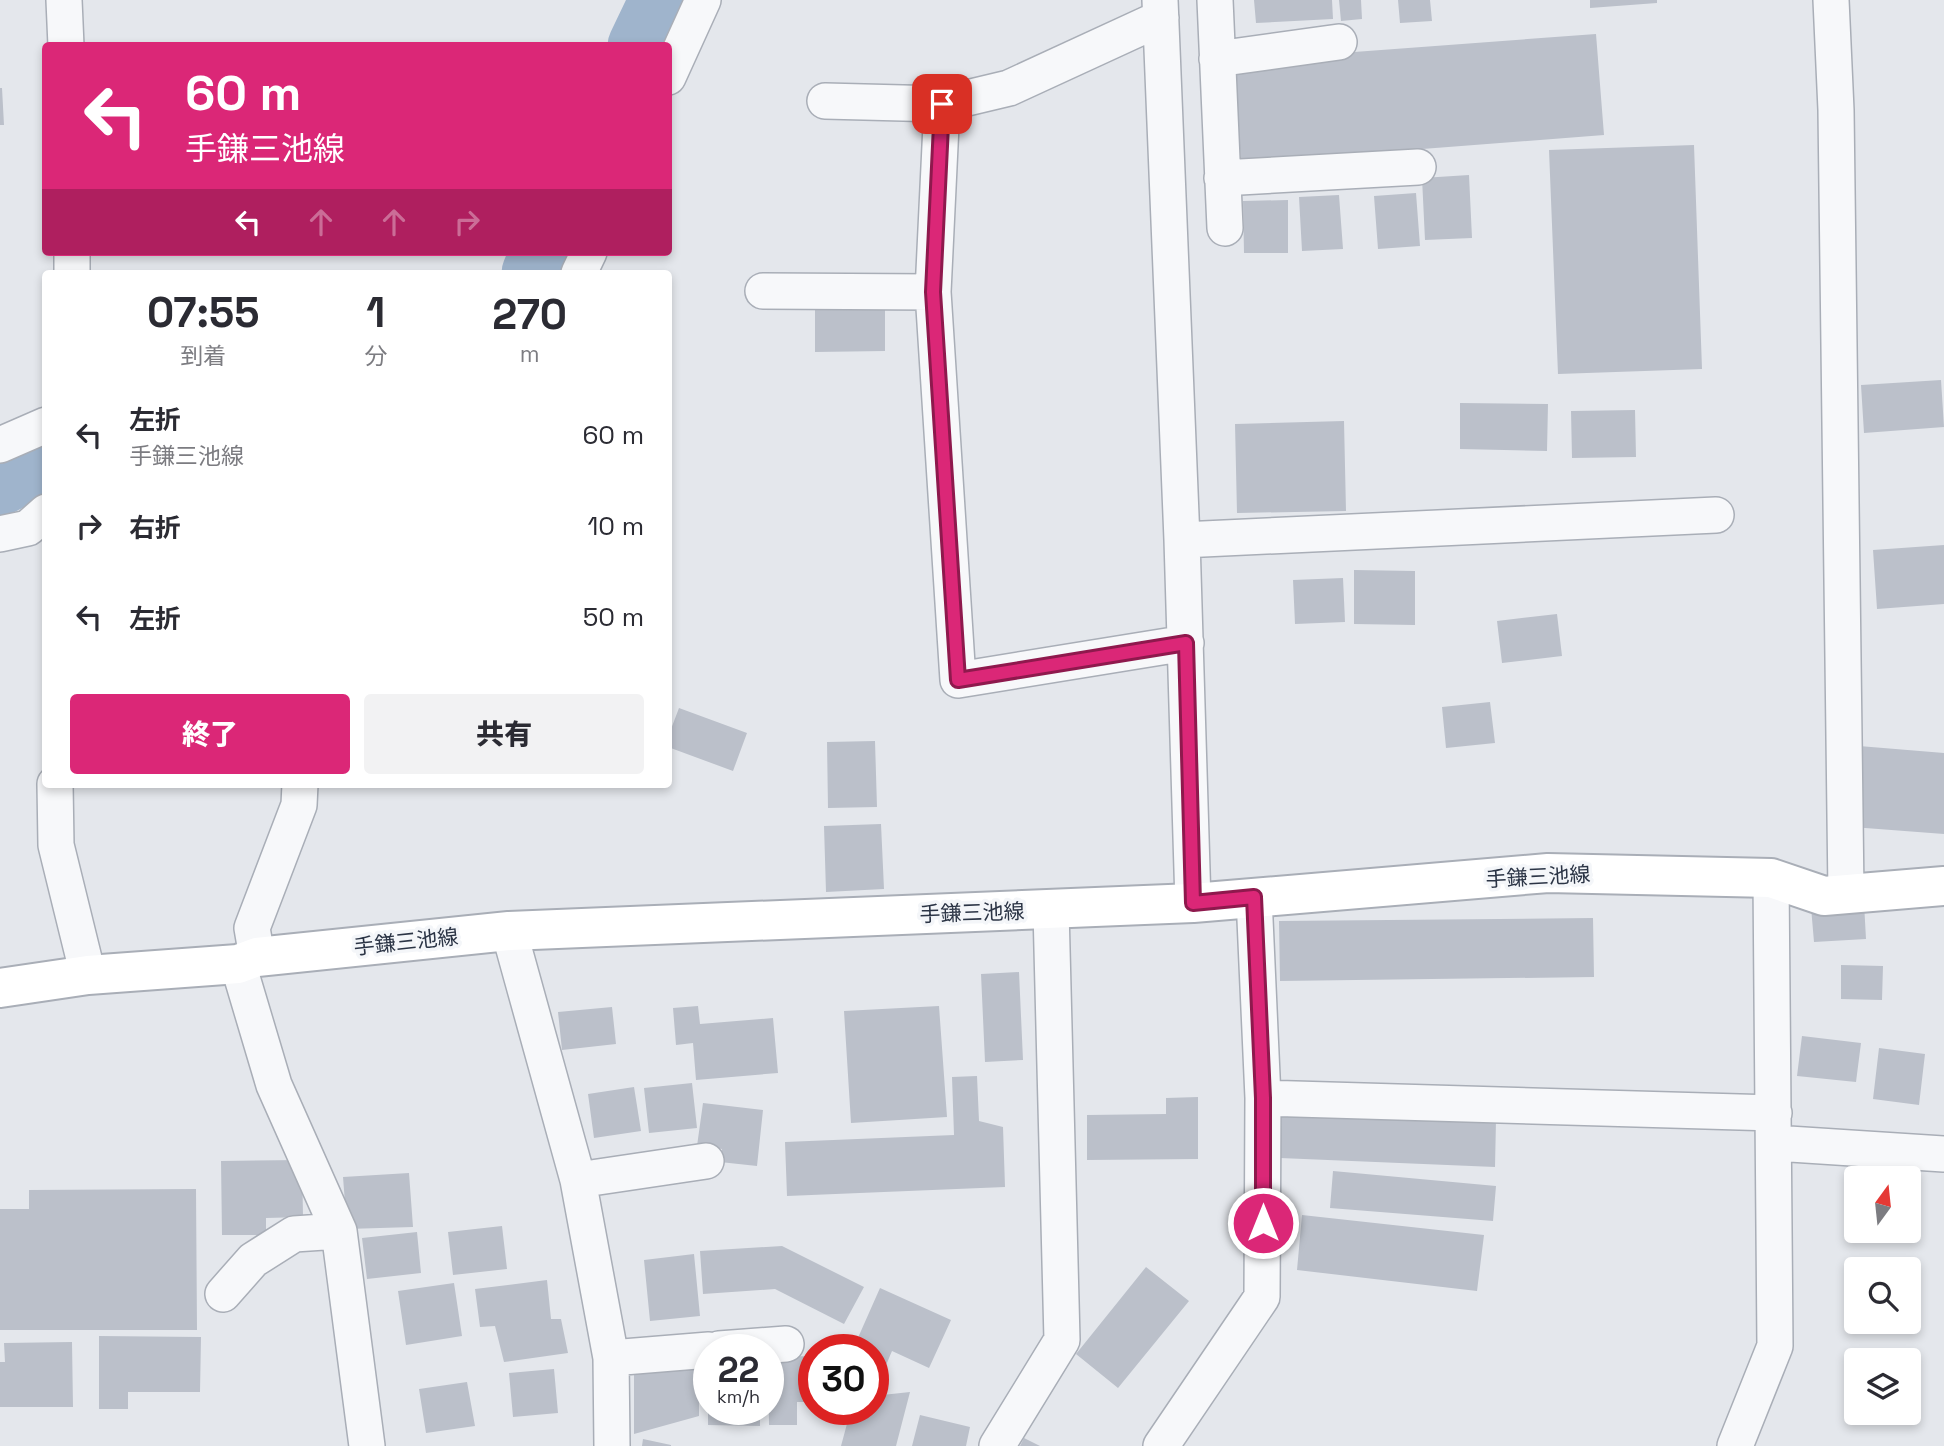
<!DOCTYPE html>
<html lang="ja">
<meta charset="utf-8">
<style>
body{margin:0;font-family:"Space Grotesk","Noto Sans JP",sans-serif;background:#f2f2f3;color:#2b2b33;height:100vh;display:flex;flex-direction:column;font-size:26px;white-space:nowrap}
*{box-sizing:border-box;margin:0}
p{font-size:23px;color:#7c7c81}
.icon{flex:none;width:38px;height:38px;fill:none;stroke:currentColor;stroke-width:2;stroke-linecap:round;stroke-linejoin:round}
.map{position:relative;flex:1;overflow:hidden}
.details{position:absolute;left:42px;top:270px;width:630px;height:518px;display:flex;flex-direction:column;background:#fff;border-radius:7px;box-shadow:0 4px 10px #0003}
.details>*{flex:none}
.banner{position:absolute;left:42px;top:42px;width:630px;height:214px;border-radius:7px;box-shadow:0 4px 10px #0003;background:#db2777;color:#fff;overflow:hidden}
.needle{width:46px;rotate:15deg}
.tools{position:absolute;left:1844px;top:1166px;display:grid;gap:14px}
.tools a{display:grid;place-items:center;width:77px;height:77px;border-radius:7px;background:#fff;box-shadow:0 4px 10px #0003;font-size:35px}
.speed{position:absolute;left:693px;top:1334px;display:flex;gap:14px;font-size:35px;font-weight:700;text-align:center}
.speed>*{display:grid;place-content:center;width:91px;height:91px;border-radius:50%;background:#fff;box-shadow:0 4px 10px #0003;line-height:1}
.speed small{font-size:18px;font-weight:400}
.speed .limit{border:10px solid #d22;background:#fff;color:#111}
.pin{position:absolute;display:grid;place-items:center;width:60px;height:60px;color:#fff;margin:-30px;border-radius:14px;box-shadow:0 4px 10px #0006}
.me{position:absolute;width:77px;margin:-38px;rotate:0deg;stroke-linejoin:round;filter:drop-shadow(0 0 5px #0008)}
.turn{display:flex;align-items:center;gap:24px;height:147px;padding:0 28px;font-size:32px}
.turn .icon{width:91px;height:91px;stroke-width:2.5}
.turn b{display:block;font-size:49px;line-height:60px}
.lanes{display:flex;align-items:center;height:66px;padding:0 28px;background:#0003;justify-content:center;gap:35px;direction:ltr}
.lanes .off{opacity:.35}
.eta{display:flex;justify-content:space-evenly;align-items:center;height:119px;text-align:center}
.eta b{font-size:42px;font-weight:800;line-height:49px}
.action{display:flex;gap:14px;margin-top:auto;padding:14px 28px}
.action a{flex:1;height:80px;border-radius:7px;background:#db2777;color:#fff;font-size:28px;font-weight:800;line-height:80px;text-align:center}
.action a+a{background:#f2f2f3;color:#2b2b33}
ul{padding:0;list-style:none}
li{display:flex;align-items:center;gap:21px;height:91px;padding:0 28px}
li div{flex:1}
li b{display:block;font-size:26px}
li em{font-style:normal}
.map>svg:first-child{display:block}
</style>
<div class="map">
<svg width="1944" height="1446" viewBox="0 0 1944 1446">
<rect width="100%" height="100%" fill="#e4e7ec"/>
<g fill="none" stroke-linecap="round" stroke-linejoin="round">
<path stroke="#9fb4cc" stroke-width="65" d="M640,46l22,-46
M534,273l9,-21
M0,483l46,-24"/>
</g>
<path fill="#bbc0ca" d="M1254,0h78l1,19 -77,4z
M1339,0h22l1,19 -21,2z
M1398,0h32l2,21 -32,2z
M1590,0h67v3l-67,5z
M1596,34l8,101 -363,28 -7,-102z
M0,88h2l2,37h-4z
M1694,145l8,224 -144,5 -9,-224z
M1469,175l3,63 -47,2 -3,-62z
M1416,193l4,53 -42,3 -4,-53z
M1339,195l4,54 -41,2 -3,-54z
M1288,200v53h-44l-1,-52z
M815,307h70v44l-70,1z
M1941,380l3,47 -80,6 -3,-48z
M1460,403l88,1 -1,47 -87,-2z
M1635,410l1,47 -64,1 -1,-47z
M1344,421l2,90 -109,2 -2,-89z
M1944,545v59l-67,5 -4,-59z
M1354,570l61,1v54l-61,-1z
M1343,578l2,44 -50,2 -2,-44z
M1557,614l5,42 -60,7 -5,-42z
M1490,702l5,41 -49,5 -4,-41z
M679,708l68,25 -14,38 -65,-24v-10z
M875,741l2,66 -49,1 -1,-66z
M1859,746l85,7v81l-92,-7z
M881,824l3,65 -58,3 -2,-66z
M1864,903l2,36 -52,3 -3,-35z
M1593,918l1,59 -314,4 -1,-60z
M1841,965l42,1 -1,34 -41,-1z
M1019,972l4,88 -38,2 -4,-88z
M698,1006l2,18 73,-6 5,55 -82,7 -3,-37 -17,2 -3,-37z
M939,1006l8,111 -96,6 -7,-112z
M612,1007l4,37 -54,6 -4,-38z
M1802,1036l59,7 -5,39 -59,-6z
M1879,1048l46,6 -6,51 -46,-6z
M977,1076l2,45 24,6 2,60 -218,9 -2,-54 169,-7 -2,-58z
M692,1083l5,45 -48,5 -5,-45z
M634,1087l7,44 -47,7 -6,-44z
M1198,1097v62l-111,1v-45l79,-1v-16z
M703,1103l60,7 -6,56 -37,-4 2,-13 -25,-3z
M1282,1112l214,8 -1,47 -215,-9z
M302,1160l1,57 -37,1v17h-44l-1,-74z
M1333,1171l163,15 -3,35 -163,-13z
M409,1173l4,54 -66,2 -4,-52z
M196,1189l1,141h-197v-121h29v-19z
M1302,1215l182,20 -7,56 -180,-21z
M502,1226l5,43 -54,6 -5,-43z
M417,1232l4,41 -54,6 -5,-41z
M782,1246l82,41 -20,37 -69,-35 -72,5 -3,-43z
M694,1254l6,62 -50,5 -6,-61z
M1146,1267l43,34 -71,87 -42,-34z
M547,1280l4,39h10l7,34 -64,9 -9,-36 -15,1 -5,-38z
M454,1283l8,53 -56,9 -8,-54z
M880,1288l71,32 -22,48 -37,-17 -14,33 -5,-2v-33h-20z
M99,1336l102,1 -1,55h-72v17h-29z
M72,1342l1,65h-73v-45h5l-1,-19z
M814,1356v46h-17v23h-28l-1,-68z
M634,1367h65v49l-65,18z
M554,1369l4,44 -45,4 -4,-44z
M467,1382l8,44 -49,7 -7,-44z
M910,1392l-14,54h-55l10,-37h22v-13z
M708,1409h52v17l-52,-1z
M920,1415l50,12 -4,19h-54z
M1024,1438l16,8h-20z
M643,1439l28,6v1h-29z"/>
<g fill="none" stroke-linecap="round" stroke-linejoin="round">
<defs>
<path id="street" d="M64,0l2,46
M1160,0l22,540 11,363
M1215,0l10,228
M1831,0l5,110 10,784
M1217,59l122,-17
M668,77l35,-77
M825,101l117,3 67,-16 152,-70
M942,104l-9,188 25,388 228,-37
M1222,178l196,-11
M72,252v21
M579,273l10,-21
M763,291l170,1
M0,445l46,-20
M0,534l28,-6 18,-16
M1182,540l534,-25
M55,784l1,61 32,130
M1254,897l9,201 511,15
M509,931l69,249 33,178 1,88
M257,957l-5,-29 47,-123 1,-21
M238,964l36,121 65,146 28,215
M1774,1143l170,11
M578,1180l128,-19
M223,1294l30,-34 41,-26 45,-3
M719,1349l67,-5
M611,1358l98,-8
M997,1446l65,-106 -11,-430
M1161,1446l101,-149 1,-199
M1735,1446l40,-100 -4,-468"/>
<path id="secondary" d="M0,988l88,-13 150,-11 19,-7 252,-26 684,-28 355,-30 223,5 53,18 120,-10"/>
</defs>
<use href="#street" stroke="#a9aeb7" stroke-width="38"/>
<use href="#secondary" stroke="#a9aeb7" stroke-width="42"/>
<use href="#street" stroke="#f7f8fa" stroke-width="35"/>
<use href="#secondary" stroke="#fff" stroke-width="38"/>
</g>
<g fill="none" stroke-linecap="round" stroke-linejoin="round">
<defs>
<path id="route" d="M942,104l-9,188 25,388 228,-37 7,260 61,-6 9,201v125"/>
</defs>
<use href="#route" stroke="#8e194d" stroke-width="18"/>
<use href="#route" stroke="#db2777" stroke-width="12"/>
</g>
<g text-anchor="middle" stroke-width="7" stroke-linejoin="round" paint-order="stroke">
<g font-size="21" fill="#2b3445" stroke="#f4f6f9">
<text transform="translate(1538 877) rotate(-3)" y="7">手鎌三池線</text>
<text transform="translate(972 913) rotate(-2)" y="7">手鎌三池線</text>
<text transform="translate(406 942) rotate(-6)" y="7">手鎌三池線</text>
</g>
</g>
</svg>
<div class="tools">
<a><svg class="needle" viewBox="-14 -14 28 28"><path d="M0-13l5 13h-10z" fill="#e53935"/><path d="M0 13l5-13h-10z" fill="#7c7c81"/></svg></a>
<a><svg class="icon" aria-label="search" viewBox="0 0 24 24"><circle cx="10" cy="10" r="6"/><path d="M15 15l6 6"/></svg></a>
<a><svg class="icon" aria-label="layers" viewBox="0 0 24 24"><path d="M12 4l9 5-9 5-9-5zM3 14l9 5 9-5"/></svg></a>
</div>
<div class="speed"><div>22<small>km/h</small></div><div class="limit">30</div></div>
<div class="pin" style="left:942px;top:104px;background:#d93025"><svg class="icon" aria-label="arrive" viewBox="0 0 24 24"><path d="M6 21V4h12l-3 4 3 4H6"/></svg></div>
<svg class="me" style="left:1263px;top:1223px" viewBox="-20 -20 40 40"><circle r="17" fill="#db2777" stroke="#fff" stroke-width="3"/><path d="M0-11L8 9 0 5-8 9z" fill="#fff"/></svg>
<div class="banner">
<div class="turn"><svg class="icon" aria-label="left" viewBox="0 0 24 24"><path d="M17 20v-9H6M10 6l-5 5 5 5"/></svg><div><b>60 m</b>手鎌三池線</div></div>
<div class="lanes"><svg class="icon" aria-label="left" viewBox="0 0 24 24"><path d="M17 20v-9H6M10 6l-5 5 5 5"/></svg><svg class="icon off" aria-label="ahead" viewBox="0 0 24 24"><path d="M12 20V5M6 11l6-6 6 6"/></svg><svg class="icon off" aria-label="ahead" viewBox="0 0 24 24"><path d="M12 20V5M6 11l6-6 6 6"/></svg><svg class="icon off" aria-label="right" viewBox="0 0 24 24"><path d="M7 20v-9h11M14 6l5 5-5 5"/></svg></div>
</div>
<section class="details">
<div class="eta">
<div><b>07:55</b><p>到着</p></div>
<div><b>1</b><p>分</p></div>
<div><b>270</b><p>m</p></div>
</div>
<ul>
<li><svg class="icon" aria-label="left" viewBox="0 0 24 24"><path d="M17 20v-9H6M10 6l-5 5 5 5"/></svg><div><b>左折</b><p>手鎌三池線</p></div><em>60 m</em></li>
<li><svg class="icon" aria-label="right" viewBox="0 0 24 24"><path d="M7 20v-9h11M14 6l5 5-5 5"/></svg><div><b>右折</b></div><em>10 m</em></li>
<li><svg class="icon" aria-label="left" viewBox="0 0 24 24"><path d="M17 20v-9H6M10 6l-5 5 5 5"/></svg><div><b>左折</b></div><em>50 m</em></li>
</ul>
<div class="action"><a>終了</a><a>共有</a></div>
</section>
</div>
